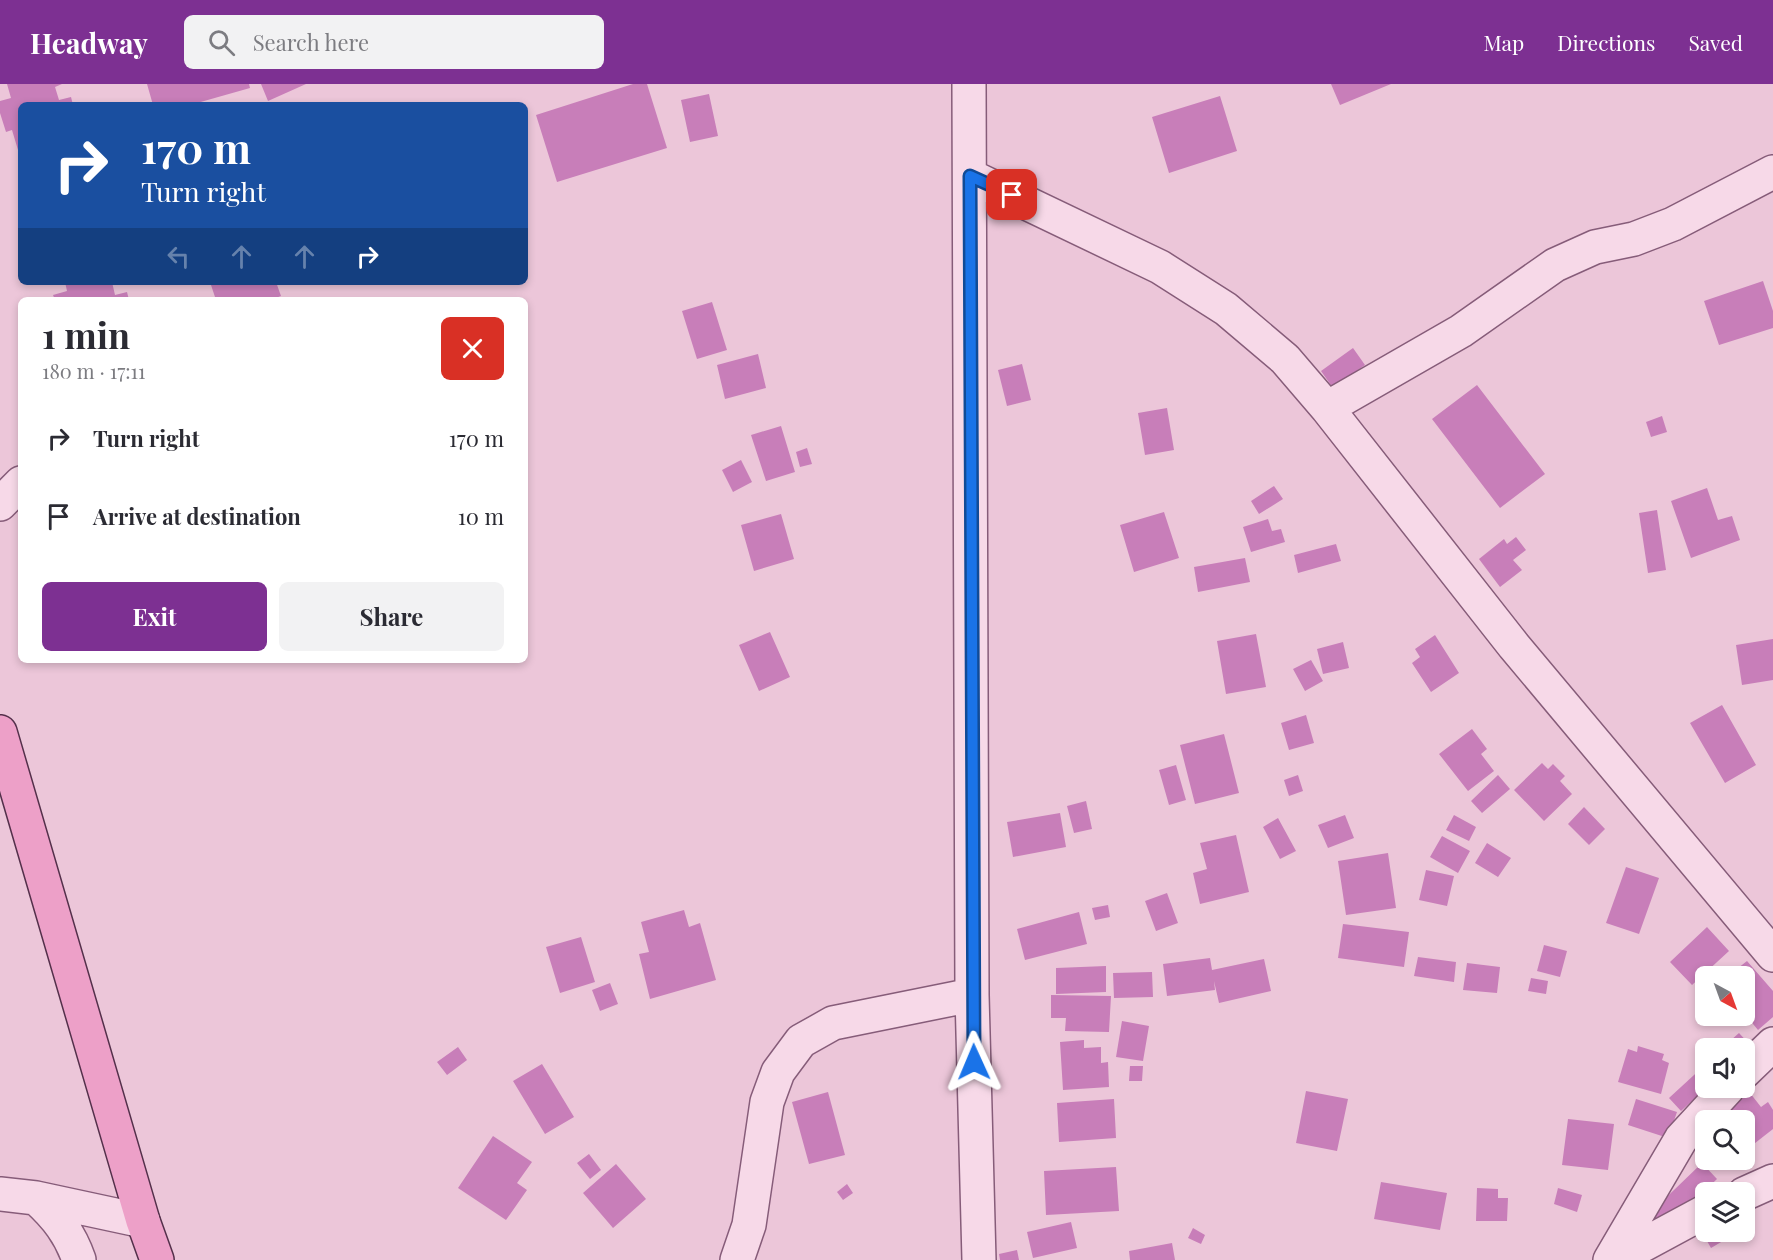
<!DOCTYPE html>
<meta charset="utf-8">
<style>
body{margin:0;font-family:"Playfair Display",serif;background:#f2f2f3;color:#2b2b33;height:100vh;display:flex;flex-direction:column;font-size:22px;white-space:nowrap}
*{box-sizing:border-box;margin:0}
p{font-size:20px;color:#7c7c81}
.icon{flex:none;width:33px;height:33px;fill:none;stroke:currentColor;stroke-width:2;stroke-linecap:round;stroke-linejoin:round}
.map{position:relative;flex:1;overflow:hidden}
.side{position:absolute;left:18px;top:213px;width:510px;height:366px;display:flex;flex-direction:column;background:#fff;border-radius:9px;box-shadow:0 3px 9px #0003}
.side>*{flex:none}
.hud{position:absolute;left:18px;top:18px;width:510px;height:183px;border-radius:9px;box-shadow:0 3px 9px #0003;background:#1a4fa0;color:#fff;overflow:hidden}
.needle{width:39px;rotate:139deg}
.tools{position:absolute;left:1695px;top:882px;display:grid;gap:12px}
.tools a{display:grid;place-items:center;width:60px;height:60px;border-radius:9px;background:#fff;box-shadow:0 3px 9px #0003;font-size:30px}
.pin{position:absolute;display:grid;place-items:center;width:51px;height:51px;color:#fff;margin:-26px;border-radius:12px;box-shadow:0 3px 9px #0006}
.me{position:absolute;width:66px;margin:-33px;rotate:359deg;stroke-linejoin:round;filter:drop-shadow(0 0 4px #0008)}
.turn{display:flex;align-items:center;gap:21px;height:126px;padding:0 24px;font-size:27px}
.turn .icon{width:78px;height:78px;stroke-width:2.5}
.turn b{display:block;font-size:42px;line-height:51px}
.lanes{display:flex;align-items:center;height:57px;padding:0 24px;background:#0003;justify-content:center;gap:30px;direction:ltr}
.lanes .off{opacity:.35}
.round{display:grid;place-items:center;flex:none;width:63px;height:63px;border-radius:9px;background:#f2f2f3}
.summary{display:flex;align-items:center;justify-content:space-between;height:102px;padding:0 24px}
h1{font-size:36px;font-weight:700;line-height:45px}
.action{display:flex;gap:12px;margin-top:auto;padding:12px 24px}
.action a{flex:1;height:69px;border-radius:9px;background:#7d3092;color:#fff;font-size:24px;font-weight:700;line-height:69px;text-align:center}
.action a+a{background:#f2f2f3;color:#2b2b33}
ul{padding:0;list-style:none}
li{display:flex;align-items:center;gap:18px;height:78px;padding:0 24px}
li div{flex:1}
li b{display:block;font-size:22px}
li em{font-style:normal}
header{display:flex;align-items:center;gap:36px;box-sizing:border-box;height:84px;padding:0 30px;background:#7d3092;color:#fff}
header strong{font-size:28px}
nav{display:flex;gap:33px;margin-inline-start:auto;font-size:21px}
.search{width:420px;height:54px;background:#f2f2f3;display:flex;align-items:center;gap:15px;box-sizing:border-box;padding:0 21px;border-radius:9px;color:#7c7c81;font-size:22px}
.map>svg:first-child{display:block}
</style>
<header>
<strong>Headway</strong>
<div class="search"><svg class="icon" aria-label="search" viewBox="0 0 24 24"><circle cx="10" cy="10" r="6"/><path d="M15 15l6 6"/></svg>Search here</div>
<nav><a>Map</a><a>Directions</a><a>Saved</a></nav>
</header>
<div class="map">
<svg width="1773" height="1176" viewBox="0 0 1773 1176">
<rect width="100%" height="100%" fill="#ecc6d9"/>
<path fill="#c87eb9" d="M7,0h55l-7,3 4,13 12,-3 2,8h-52v44l-3,1 -6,-20 -6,2 -6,-19v-12l11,-3z
M147,0h102l1,4 -60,17h-37z
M261,0h45l-38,17z
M633,0h14l20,64 -110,34 -21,-67z
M1331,0h60l-51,21z
M709,10l9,42 -28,6 -9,-42z
M1220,12l17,55 -68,22 -17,-56z
M1763,197l10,30v17l-54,17 -15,-44z
M65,198h47l3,13 12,-3 2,8h-74l-2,-5 14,-4z
M210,198h66l5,14 -11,4h-54z
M712,218l15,48 -30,9 -15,-48z
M1353,264l12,17 -32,23 -12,-17z
M758,270l8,34 -41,11 -8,-34z
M1022,280l9,36 -24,6 -9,-36z
M1477,301l68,89 -45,34 -68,-89z
M1167,324l7,42 -29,5 -7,-42z
M1662,332l5,16 -16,5 -5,-15z
M781,342l14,46 -29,9 -15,-46z
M807,364l5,16 -12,3 -4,-15z
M741,376l11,22 -19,10 -11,-22z
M1274,402l9,13 -24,15 -8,-13z
M1707,404l11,32 14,-4 8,24 -49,18 -20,-57z
M1657,426l9,60 -18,3 -9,-60z
M1164,428l15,46 -45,14 -14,-47z
M781,430l13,45 -40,12 -13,-46z
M1268,435l4,12 9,-2 4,13 -34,10 -8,-25z
M1516,453l10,13 -13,10 9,10 -22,17 -21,-28 25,-20 3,5z
M1336,460l5,17 -43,12 -4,-18z
M1245,474l5,24 -52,10 -4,-25z
M770,548l20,45 -31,14 -20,-46z
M1256,550l10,53 -40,7 -9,-53z
M1435,551l24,38 -28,19 -19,-29 8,-6 -5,-8z
M1773,555v41l-31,5 -6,-40z
M1343,558l6,26 -26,6 -6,-25z
M1311,576l12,21 -18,10 -12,-22z
M1722,621l34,60 -31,18 -35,-60z
M1306,631l8,28 -25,7 -8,-27z
M1472,645l15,20 -6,5 13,17 -26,20 -29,-37z
M1224,650l15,59 -44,11 -15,-59z
M1542,679l6,6 5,-5 12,12 -5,5 12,13 -28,27 -30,-31z
M1176,681l10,35 -17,5 -10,-35z
M1298,691l5,16 -14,5 -5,-16z
M1498,691l12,14 -28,24 -11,-12z
M1086,717l6,28 -18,4 -7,-27z
M1584,723l21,22 -16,16 -21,-21z
M1060,729l6,34 -53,10 -6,-35z
M1345,731l9,23 -26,10 -10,-23z
M1454,731l22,12 -7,14 -23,-11z
M1278,734l18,33 -16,8 -17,-32z
M1236,751l13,57 -49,12 -7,-31 14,-4 -7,-26z
M1442,752l28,15 -12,22 -28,-16z
M1487,759l24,15 -13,19 -23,-14z
M1388,769l8,55 -50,7 -8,-54z
M1626,783l33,11 -20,56 -33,-11z
M1426,786l28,6 -7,30 -28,-6z
M1167,809l11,30 -22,8 -11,-30z
M1108,821l2,12 -15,3 -3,-12z
M684,826l5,17 11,-4 16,57 -66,19 -11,-45 10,-2 -8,-30z
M1079,828l8,32 -62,16 -8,-31z
M1343,840l66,8 -5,35 -66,-9z
M1707,843l22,24 -37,34 -22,-23z
M581,853l14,45 -35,11 -14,-46z
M1544,861l23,6 -7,26 -23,-6z
M1418,873l38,5 -2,20 -40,-6z
M1210,874l2,12 52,-11 7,32 -52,12 -5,-22 1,9 -48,6 -4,-32z
M1747,877l26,30v26l-15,13 -14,-17v-37h-16z
M1467,879l33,4 -3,26 -34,-3z
M1106,882v26l-50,2v-26z
M1152,888l1,25 -39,1 -1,-25z
M1531,894l17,3 -2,13 -18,-3z
M610,899l8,21 -18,7 -8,-21z
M1051,911l60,1 -2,36 -44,-1 1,-13h-15z
M1122,937l27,5 -6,35 -27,-4z
M1739,949l12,13 -7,7v-5h-22z
M1084,956v8l17,-1v16l7,-1 1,25 -46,3 -3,-48z
M1638,962l26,8 -2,6 7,3 -8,31 -43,-12 10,-33 9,3z
M458,963l9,13 -20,15 -10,-13z
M542,980l32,53 -29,17 -32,-53z
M1706,980v24l-25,23 -12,-13z
M1130,982h13l-1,15h-13z
M1306,1007l42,8 -11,52 -41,-8z
M828,1008l17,63 -36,9 -17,-62z
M1750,1009l11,14 7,-5 5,8v19l-23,18 -6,-7v-20h-14l-6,-8z
M1114,1015l2,39 -57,4 -2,-39z
M1636,1015l41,13 -9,26 -40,-13z
M1568,1035l46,5 -6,46 -46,-5z
M493,1052l39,26 -15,21 10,7 -21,30 -48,-32z
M589,1070l12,16 -11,9 -13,-16z
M1702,1079l15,16 -55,53 -15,-16z
M616,1080l30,35 -33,29 -30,-35z
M1116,1083l3,44 -73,4 -2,-44z
M1381,1098l66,11 -7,37 -66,-11z
M847,1100l6,9 -10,7 -6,-8z
M1477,1104l21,1v9h10l-1,23h-31z
M1558,1104l24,7 -5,17 -23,-8z
M1071,1138l6,26 -44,10 -6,-26z
M1193,1144l12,7 -4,9 -13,-6z
M1708,1148h24l1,3 -22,13 -8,-14z
M1172,1159l3,17h-45l-1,-9z
M1017,1166l2,10h-19l-1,-6z"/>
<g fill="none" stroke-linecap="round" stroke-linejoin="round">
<defs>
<path id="minor" d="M969,0l3,911 7,265
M970,92l190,91 66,42 59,50 42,49 187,238 259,309
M1327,324l134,-77 94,-66 40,-18 39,-8 39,-15 100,-52
M0,420l21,-21
M1744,988l29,-28
M0,1110l36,4 107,23
M1744,1110l29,-13
M36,1114c21,19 34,36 43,62
M737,1176l12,-35 18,-123 11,-30 23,-31 32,-18 139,-28
M1610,1176l71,-121 47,-51
M1615,1176l91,-49"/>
<path id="major" d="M0,648l143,489 14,39"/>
</defs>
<use href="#minor" stroke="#865c79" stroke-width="36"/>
<use href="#major" stroke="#54304b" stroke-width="36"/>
<use href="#minor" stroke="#f7d9e8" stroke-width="33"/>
<use href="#major" stroke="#eda0c8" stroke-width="33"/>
</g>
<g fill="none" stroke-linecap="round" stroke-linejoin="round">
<defs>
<path id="route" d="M974,978l-4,-886 42,19"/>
</defs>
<use href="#route" stroke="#114b97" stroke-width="15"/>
<use href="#route" stroke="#1a73e8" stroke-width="10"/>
</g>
</svg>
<div class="tools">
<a><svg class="needle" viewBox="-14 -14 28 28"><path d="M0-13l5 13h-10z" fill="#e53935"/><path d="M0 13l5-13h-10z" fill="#7c7c81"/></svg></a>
<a><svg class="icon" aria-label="sound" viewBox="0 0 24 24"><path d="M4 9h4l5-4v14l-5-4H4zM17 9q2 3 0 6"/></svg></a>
<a><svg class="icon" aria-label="search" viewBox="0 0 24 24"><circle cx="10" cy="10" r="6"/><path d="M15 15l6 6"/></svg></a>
<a><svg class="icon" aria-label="layers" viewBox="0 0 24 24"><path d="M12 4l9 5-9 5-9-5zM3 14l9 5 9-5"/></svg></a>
</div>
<div class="pin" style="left:1012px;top:111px;background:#d93025"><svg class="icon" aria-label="arrive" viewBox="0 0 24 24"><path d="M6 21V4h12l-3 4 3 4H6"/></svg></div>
<svg class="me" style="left:974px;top:978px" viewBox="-20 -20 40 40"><path d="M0-17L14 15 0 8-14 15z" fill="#1a73e8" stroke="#fff" stroke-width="4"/></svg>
<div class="hud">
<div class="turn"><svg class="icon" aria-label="right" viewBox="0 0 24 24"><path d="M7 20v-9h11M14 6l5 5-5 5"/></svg><div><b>170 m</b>Turn right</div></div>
<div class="lanes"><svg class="icon off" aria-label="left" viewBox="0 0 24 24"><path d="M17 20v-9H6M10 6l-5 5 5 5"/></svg><svg class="icon off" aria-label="ahead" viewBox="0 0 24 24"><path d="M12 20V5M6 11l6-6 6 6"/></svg><svg class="icon off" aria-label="ahead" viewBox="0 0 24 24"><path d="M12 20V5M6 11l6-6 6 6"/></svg><svg class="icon" aria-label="right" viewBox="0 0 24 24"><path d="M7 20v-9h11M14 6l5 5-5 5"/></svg></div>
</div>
<section class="side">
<div class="summary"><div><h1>1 min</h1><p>180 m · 17:11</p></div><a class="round" style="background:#d93025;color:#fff"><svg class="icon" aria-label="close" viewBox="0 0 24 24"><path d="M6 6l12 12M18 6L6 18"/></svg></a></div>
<ul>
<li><svg class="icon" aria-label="right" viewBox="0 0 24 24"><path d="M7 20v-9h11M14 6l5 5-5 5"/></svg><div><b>Turn right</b></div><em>170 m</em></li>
<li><svg class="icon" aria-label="arrive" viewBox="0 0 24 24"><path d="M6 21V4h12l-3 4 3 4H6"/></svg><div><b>Arrive at destination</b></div><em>10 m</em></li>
</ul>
<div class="action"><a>Exit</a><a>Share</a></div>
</section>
</div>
